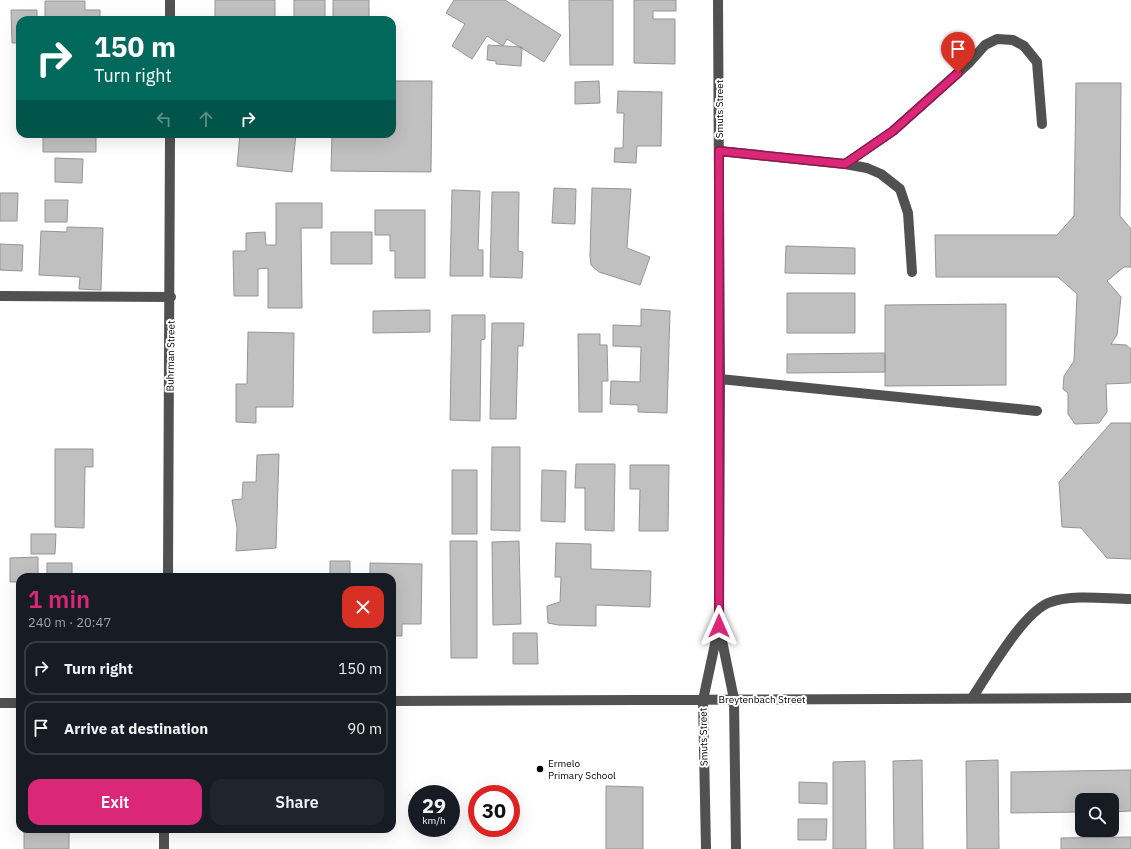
<!DOCTYPE html>
<meta charset="utf-8">
<style>
body{margin:0;font-family:"IBM Plex Sans",sans-serif;background:#20242c;color:#f1f3f6;height:100vh;display:flex;flex-direction:column;font-size:15px;white-space:nowrap}
*{box-sizing:border-box;margin:0}
p{font-size:13px;color:#9ea1a6}
.icon{flex:none;width:22px;height:22px;fill:none;stroke:currentColor;stroke-width:2;stroke-linecap:round;stroke-linejoin:round}
.map{position:relative;flex:1;overflow:hidden}
.sheet{position:absolute;left:16px;top:573px;width:380px;height:260px;display:flex;flex-direction:column;background:#171b24;border-radius:12px;box-shadow:0 4px 16px #0002}
.sheet>*{flex:none}
.guide{position:absolute;left:16px;top:16px;width:380px;height:122px;border-radius:12px;box-shadow:0 4px 16px #0002;background:#00695c;color:#fff;overflow:hidden}
.controls{position:absolute;left:1075px;top:793px;display:grid;gap:8px}
.controls a{display:grid;place-items:center;width:44px;height:44px;border-radius:8px;background:#171b24;box-shadow:0 4px 16px #0002;font-size:20px}
.speed{position:absolute;left:408px;top:785px;display:flex;gap:8px;font-size:20px;font-weight:700;text-align:center}
.speed>*{display:grid;place-content:center;width:52px;height:52px;border-radius:50%;background:#171b24;box-shadow:0 4px 16px #0002;line-height:1}
.speed small{font-size:10px;font-weight:400}
.speed .limit{border:6px solid #d22;background:#fff;color:#111}
.pin{position:absolute;display:grid;place-items:center;width:34px;height:34px;color:#fff;margin:-41px -17px;border-radius:50% 50% 50% 0;rotate:-45deg;box-shadow:0 0 4px #0007}
.pin .icon{rotate:45deg}
.me{position:absolute;width:44px;margin:-22px;rotate:0deg;stroke-linejoin:round;filter:drop-shadow(0 0 3px #0008)}
.turn{display:flex;align-items:center;gap:14px;height:84px;padding:0 12px;font-size:18px}
.turn .icon{width:52px;height:52px;stroke-width:2.5}
.turn b{display:block;font-size:28px;line-height:34px}
.lanes{display:flex;align-items:center;height:38px;padding:0 12px;background:#0003;justify-content:center;gap:20px;direction:ltr}
.lanes .off{opacity:.35}
.round{display:grid;place-items:center;flex:none;width:42px;height:42px;border-radius:12px;background:#20242c}
.summary{display:flex;align-items:center;justify-content:space-between;height:68px;padding:0 12px}
h1{font-size:24px;font-weight:600;line-height:30px;color:#db2777}
.action{display:flex;gap:8px;margin-top:auto;padding:8px 12px}
.action a{flex:1;height:46px;border-radius:12px;background:#db2777;color:#fff;font-size:16px;font-weight:600;line-height:46px;text-align:center}
.action a+a{background:#20242c;color:#f1f3f6}
ul{padding:0;list-style:none}
li{display:flex;align-items:center;gap:12px;height:54px;margin:0 8px 6px;padding:0 4px;border:2px solid #363941;border-radius:12px}
li div{flex:1}
li b{display:block;font-size:15px}
li em{font-style:normal}
.map>svg:first-child{display:block}
</style>
<div class="map">
<svg width="1131" height="849" viewBox="0 0 1131 849">
<rect width="100%" height="100%" fill="#fff"/>
<path fill="#c0c0c0" stroke="#959595" d="M215,0h60v20l19,-1v-19h31v20h-110z
M333,0h36v20h-36z
M454,0h51l56,35 -17,27 -37,-23 -4,7 -16,-10 -15,23 -20,-13 13,-22 -19,-11z
M569,0h44v65h-43z
M634,0h42v11h-23v8h22v45l-41,-1z
M45,1h40v9h15v10h-55z
M11,10h26v10h-17v23h-8z
M488,45l34,2 -1,19 -25,-2v-3l-9,-1z
M392,81h40l-1,91 -100,-1 1,-37h60z
M599,81l1,22 -25,1v-22z
M1076,83h45l-1,133 11,13v38h-7l-17,14 14,16 -4,38 -6,9 15,1 5,4v33l-1,1 -24,1 1,28 -8,11 -24,1 -7,-10v-21l-5,-4 1,-13 10,-15 3,-67 -19,-17h-122l-1,-42h122l17,-19z
M618,91l44,1 -1,54h-24l-1,17 -22,-1 1,-14h8l1,-35h-7z
M43,134h53v18h-53z
M240,134h56l-4,38 -55,-6z
M55,158l28,1 -1,24 -27,-1z
M554,188l22,1 -1,35 -23,-1z
M592,188l39,1 -4,59 23,9 -10,28 -41,-13 -8,-7 -1,-9z
M452,190l28,1 -2,59h5v26h-33z
M492,192h27l-1,59 5,1 -1,26 -32,-1z
M0,193h18l-1,28h-17z
M45,200h23l-1,22h-22z
M276,203h46v25h-21l1,80h-34v-40l-10,1v27h-24l-1,-45h13v-18l19,-1 1,13h10z
M375,210h50v68h-30v-27h-5v-16h-15z
M67,227l36,1 -2,62 -22,-1 1,-12 -41,-2 2,-44 26,1z
M331,232h41v32h-41z
M0,244l23,1 -1,26 -22,-1z
M786,246l69,2v26l-70,-1z
M787,293h68v40h-68z
M1006,304v81l-121,1v-81z
M641,309l29,2 -3,102 -29,-1v-7l-28,-1 1,-23 29,1 1,-35 -28,-1v-21l28,1z
M430,310v22l-57,1v-22z
M452,315h33v24l-4,1 -1,81 -30,-1z
M492,323h32l-1,23h-5l-2,73h-26z
M248,332l46,1 -1,74h-37v16l-20,-1v-38h11z
M578,334h22v11h7l1,36h-6v31h-23z
M885,353v19l-98,1v-19z
M1111,423h20v136l-24,-1 -26,-30 -19,-1 -3,-45z
M492,447h28v84l-29,-1z
M55,449h38v18h-8l-1,61 -29,-1z
M279,454l-3,94 -40,3 1,-23 -5,-28 10,-1 1,-17h13l1,-27z
M576,464h39l-1,67 -29,-1v-42h-10z
M630,465h39l-1,66h-29l1,-42h-10z
M452,470h25v64h-25z
M542,470l24,1 -1,51 -24,-1z
M31,534h25l-1,20h-24z
M450,541h27v117h-26z
M519,541l2,83 -28,1 -1,-83z
M556,543l35,1v25l60,2 -1,36 -54,-2v21l-38,-1 -10,-2 -1,-17 13,-4 1,-25h-6z
M38,557v20h-18v5h-10v-24z
M330,561h20v16h-20z
M47,563h25v14h-25z
M370,563l52,1 -1,60h-19v12h-10v-59h-22z
M19,597h1v71h-1z
M513,633h24l1,31h-25z
M922,760l1,89h-29l-1,-88z
M998,760l1,89h-32l-1,-88z
M865,761l1,88h-33v-87z
M1131,770v41l-19,1v-12h-30v12l-71,1v-41z
M799,782l28,1v21l-28,-1z
M606,786l37,1v62h-37z
M798,819h29l-1,21h-28z
M24,829h45v20h-45z
M1131,837v12h-70v-11z"/>
<g fill="none" stroke-linecap="round" stroke-linejoin="round">
<path stroke="#515151" stroke-width="10" d="M170,0v20
M718,0l2,379 -1,247 15,73 2,150
M719,151l126,13 48,-33 76,-68 16,-18 12,-6 16,1 11,6 13,16 5,62
M845,164l22,4 14,6 19,15 8,24 4,59
M0,296l171,1
M720,379l317,32
M168,577l2,-443
M972,698c17,-25 52,-88 79,-96 23,-8 56,-3 80,-3
M392,701l739,-3
M0,703h20
M164,849v-20
M706,849l-3,-149 15,-70"/>
</g>
<g fill="none" stroke-linecap="round" stroke-linejoin="round">
<defs>
<path id="route" d="M719,626v-475l126,13 48,-33 65,-58"/>
</defs>
<use href="#route" stroke="#8e194d" stroke-width="10"/>
<use href="#route" stroke="#db2777" stroke-width="7"/>
</g>
<circle fill="#000" stroke="#fff" stroke-width="1.5" cx="540" cy="769" r="4"/>
<g text-anchor="middle" stroke-width="4" stroke-linejoin="round" paint-order="stroke">
<g font-size="10" fill="#000" stroke="#fff">
<text transform="translate(719 109) rotate(-90)" y="4">Smuts Street</text>
<text transform="translate(170 356) rotate(-89)" y="4">Buhrman Street</text>
<text x="762" y="703">Breytenbach Street</text>
<text transform="translate(703 737) rotate(-91)" y="4">Smuts Street</text>
</g>
<g font-size="10" fill="#000" stroke="#fff" text-anchor="start">
<text x="548" y="767">Ermelo<tspan x="548" dy="12">Primary School</tspan></text>
</g>
</g>
</svg>
<div class="controls">
<a><svg class="icon" aria-label="search" viewBox="0 0 24 24"><circle cx="10" cy="10" r="6"/><path d="M15 15l6 6"/></svg></a>
</div>
<div class="speed"><div>29<small>km/h</small></div><div class="limit">30</div></div>
<div class="pin" style="left:958px;top:73px;background:#d93025"><svg class="icon" aria-label="arrive" viewBox="0 0 24 24"><path d="M6 21V4h12l-3 4 3 4H6"/></svg></div>
<svg class="me" style="left:719px;top:626px" viewBox="-20 -20 40 40"><path d="M0-17L14 15 0 8-14 15z" fill="#db2777" stroke="#fff" stroke-width="4"/></svg>
<div class="guide">
<div class="turn"><svg class="icon" aria-label="right" viewBox="0 0 24 24"><path d="M7 20v-9h11M14 6l5 5-5 5"/></svg><div><b>150 m</b>Turn right</div></div>
<div class="lanes"><svg class="icon off" aria-label="left" viewBox="0 0 24 24"><path d="M17 20v-9H6M10 6l-5 5 5 5"/></svg><svg class="icon off" aria-label="ahead" viewBox="0 0 24 24"><path d="M12 20V5M6 11l6-6 6 6"/></svg><svg class="icon" aria-label="right" viewBox="0 0 24 24"><path d="M7 20v-9h11M14 6l5 5-5 5"/></svg></div>
</div>
<section class="sheet">
<div class="summary"><div><h1>1 min</h1><p>240 m · 20:47</p></div><a class="round" style="background:#d93025;color:#fff"><svg class="icon" aria-label="close" viewBox="0 0 24 24"><path d="M6 6l12 12M18 6L6 18"/></svg></a></div>
<ul>
<li><svg class="icon" aria-label="right" viewBox="0 0 24 24"><path d="M7 20v-9h11M14 6l5 5-5 5"/></svg><div><b>Turn right</b></div><em>150 m</em></li>
<li><svg class="icon" aria-label="arrive" viewBox="0 0 24 24"><path d="M6 21V4h12l-3 4 3 4H6"/></svg><div><b>Arrive at destination</b></div><em>90 m</em></li>
</ul>
<div class="action"><a>Exit</a><a>Share</a></div>
</section>
</div>
